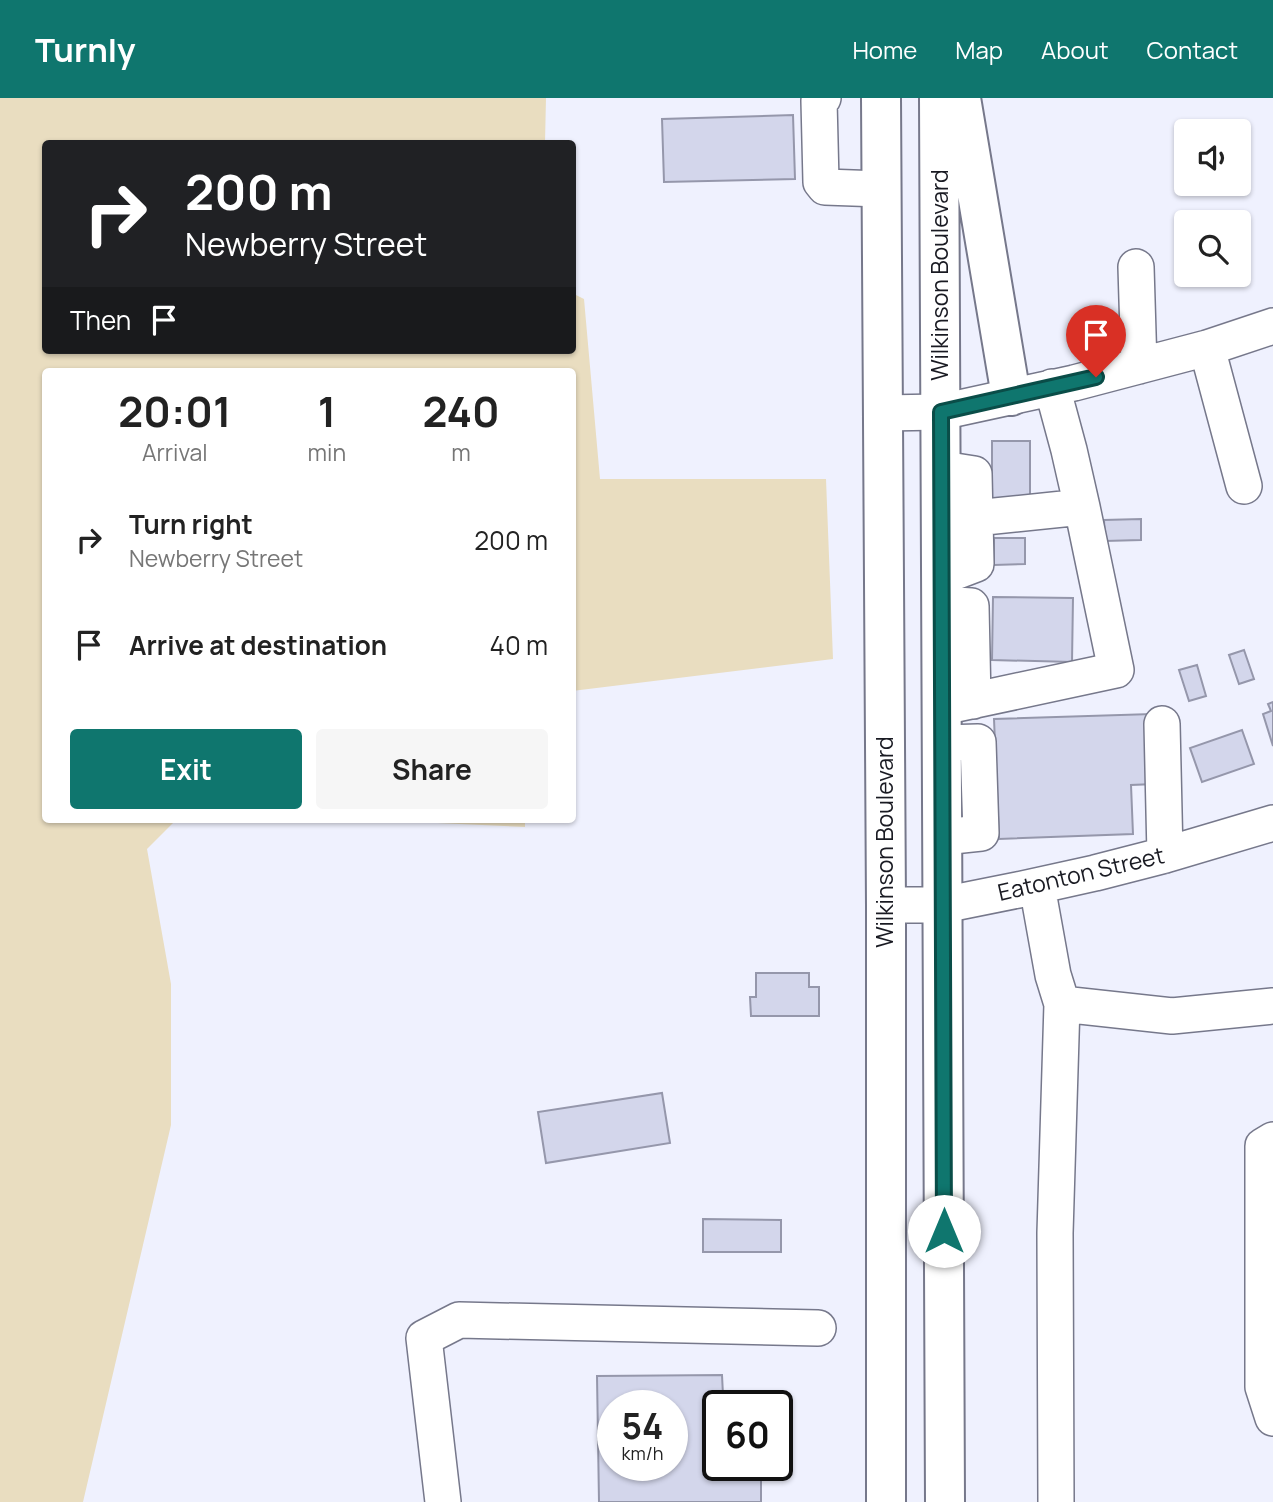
<!DOCTYPE html>
<style>
body{margin:0;font-family:Manrope,sans-serif;background:#f6f6f6;color:#222;height:100vh;display:flex;flex-direction:column;font-size:26px;white-space:nowrap}
*{box-sizing:border-box;margin:0}
p{font-size:23px;color:#767676}
.icon{flex:none;width:38px;height:38px;fill:none;stroke:currentColor;stroke-width:2;stroke-linecap:round;stroke-linejoin:round}
.map{position:relative;flex:1;overflow:hidden}
.side{position:absolute;left:42px;top:270px;width:534px;height:455px;display:flex;flex-direction:column;background:#fff;border-radius:7px;box-shadow:0 2px 5px #0004}
.side>*{flex:none}
.banner{position:absolute;left:42px;top:42px;width:534px;height:214px;border-radius:7px;box-shadow:0 2px 5px #0004;background:#202124;color:#fff;overflow:hidden}
.tools{position:absolute;left:1174px;top:21px;display:grid;gap:14px}
.tools a{display:grid;place-items:center;width:77px;height:77px;border-radius:7px;background:#fff;box-shadow:0 2px 5px #0004;font-size:35px}
.speed{position:absolute;left:597px;top:1292px;display:flex;gap:14px;font-size:35px;font-weight:700;text-align:center}
.speed>*{display:grid;place-content:center;width:91px;height:91px;border-radius:50%;background:#fff;box-shadow:0 2px 5px #0004;line-height:1}
.speed small{font-size:18px;font-weight:400}
.speed .limit{border:4px solid #111;border-radius:10px;background:#fff;color:#111}
.pin{position:absolute;display:grid;place-items:center;width:60px;height:60px;color:#fff;margin:-72px -30px;border-radius:50% 50% 50% 0;rotate:-45deg;box-shadow:0 0 7px #0007}
.pin .icon{rotate:45deg}
.me{position:absolute;width:77px;margin:-38px;rotate:0deg;stroke-linejoin:round;filter:drop-shadow(0 0 5px #0008)}
.turn{display:flex;align-items:center;gap:24px;height:147px;padding:0 28px;font-size:32px}
.turn .icon{width:91px;height:91px;stroke-width:2.5}
.turn b{display:block;font-size:49px;line-height:60px}
.then{display:flex;align-items:center;height:66px;padding:0 28px;background:#0003;gap:14px;font-size:26px}
.eta{display:flex;justify-content:space-evenly;align-items:center;height:119px;text-align:center}
.eta b{font-size:42px;font-weight:700;line-height:49px}
.action{display:flex;gap:14px;margin-top:auto;padding:14px 28px}
.action a{flex:1;height:80px;border-radius:7px;background:#0f766e;color:#fff;font-size:28px;font-weight:700;line-height:80px;text-align:center}
.action a+a{background:#f6f6f6;color:#222}
ul{padding:0;list-style:none}
li{display:flex;align-items:center;gap:21px;height:105px;padding:0 28px}
li div{flex:1}
li b{display:block;font-size:26px}
li em{font-style:normal}
header{display:flex;align-items:center;gap:42px;box-sizing:border-box;height:98px;padding:0 35px;background:#0f766e;color:#fff}
header strong{font-size:33px}
nav{display:flex;gap:38px;margin-inline-start:auto;font-size:24px}
.map>svg:first-child{display:block}
</style>
<header>
<strong>Turnly</strong>
<nav><a>Home</a><a>Map</a><a>About</a><a>Contact</a></nav>
</header>
<div class="map">
<svg width="1273" height="1404" viewBox="0 0 1273 1404">
<rect width="100%" height="100%" fill="#eff1fe"/>
<path fill="#e9ddc0" d="M0,0h546l-1,45 -499,1v206h526v-57l12,6 16,180h226l7,180 -261,32v-320h-526v448h131l-30,30 24,135v141l-88,377h-83z
M347,721h178v8z"/>
<path fill="#d3d6eb" stroke="#9597ab" stroke-width="2" fill-rule="evenodd" d="M793,17l2,64 -131,3 -2,-63z
M992,343h38v56l-38,6z
M1141,421v21l-36,1 -1,-21z
M994,440h31v26l-31,1z
M993,499l80,1 -1,64 -80,-2z
M1244,552l10,29 -15,5 -10,-29z
M1197,567l9,31 -17,5 -10,-31z
M1273,604v44l-10,-32 8,-3 -3,-7z
M1152,616l3,70 -24,1 2,49 -134,5 -5,-120z
M1242,632l12,34 -52,18 -12,-34z
M756,875h53v14h10v29h-68l-1,-19h6z
M662,995l8,50 -124,20 -8,-51z
M703,1121l78,1v32h-78z
M722,1277l1,20h37v10h-42v60h43v37h-162l-2,-126zM612,1307h60v60h-60z"/>
<g fill="none" stroke-linecap="round" stroke-linejoin="round">
<defs>
<path id="minor" d="M823,0l-4,3 2,81 4,5 56,2
M1136,169l3,99
M1207,250l37,138
M883,315l58,-1 133,-29 133,-35 66,-22
M942,371l32,5 2,90 -34,13
M952,421l23,-1 107,-11
M942,506l29,2 2,95
M943,609l173,-37 -34,-163 -13,-57 -17,-63
M1162,626l3,131
M943,645l35,-1 3,91 -38,4
M1037,788l16,89 9,29
M886,807h57l75,-15 77,-17 70,-18 108,-32
M1273,1042l-10,6v241l10,31
M443,1404l-19,-164 35,-18 359,8
M1056,1404l-1,-269 7,-229 110,12 101,-10"/>
<path id="major" d="M881,0l5,807v597
M939,0l6,1404
M961,0l50,298"/>
</defs>
<use href="#minor" stroke="#76788b" stroke-width="38"/>
<use href="#major" stroke="#76788b" stroke-width="42"/>
<use href="#minor" stroke="#fff" stroke-width="35"/>
<use href="#major" stroke="#fff" stroke-width="38"/>
</g>
<g fill="none" stroke-linecap="round" stroke-linejoin="round">
<defs>
<path id="route" d="M944,1133l-3,-819 155,-35"/>
</defs>
<use href="#route" stroke="#0a4d48" stroke-width="18"/>
<use href="#route" stroke="#0f766e" stroke-width="12"/>
</g>
<g text-anchor="middle" stroke-width="5" stroke-linejoin="round" paint-order="stroke">
<g font-size="23" fill="#191a22" stroke="#fff">
<text transform="translate(940 177) rotate(-90)" y="8">Wilkinson Boulevard</text>
<text transform="translate(885 744) rotate(-90)" y="8">Wilkinson Boulevard</text>
<text transform="translate(1081 776) rotate(-13)" y="8">Eatonton Street</text>
</g>
</g>
</svg>
<div class="tools">
<a><svg class="icon" aria-label="sound" viewBox="0 0 24 24"><path d="M4 9h4l5-4v14l-5-4H4zM17 9q2 3 0 6"/></svg></a>
<a><svg class="icon" aria-label="search" viewBox="0 0 24 24"><circle cx="10" cy="10" r="6"/><path d="M15 15l6 6"/></svg></a>
</div>
<div class="speed"><div>54<small>km/h</small></div><div class="limit">60</div></div>
<div class="pin" style="left:1096px;top:279px;background:#d93025"><svg class="icon" aria-label="arrive" viewBox="0 0 24 24"><path d="M6 21V4h12l-3 4 3 4H6"/></svg></div>
<svg class="me" style="left:944px;top:1133px" viewBox="-20 -20 40 40"><circle r="19" fill="#fff"/><path d="M0-13L10 11 0 6-10 11z" fill="#0f766e"/></svg>
<div class="banner">
<div class="turn"><svg class="icon" aria-label="right" viewBox="0 0 24 24"><path d="M7 20v-9h11M14 6l5 5-5 5"/></svg><div><b>200 m</b>Newberry Street</div></div>
<div class="then">Then<svg class="icon" aria-label="arrive" viewBox="0 0 24 24"><path d="M6 21V4h12l-3 4 3 4H6"/></svg></div>
</div>
<section class="side">
<div class="eta">
<div><b>20:01</b><p>Arrival</p></div>
<div><b>1</b><p>min</p></div>
<div><b>240</b><p>m</p></div>
</div>
<ul>
<li><svg class="icon" aria-label="right" viewBox="0 0 24 24"><path d="M7 20v-9h11M14 6l5 5-5 5"/></svg><div><b>Turn right</b><p>Newberry Street</p></div><em>200 m</em></li>
<li><svg class="icon" aria-label="arrive" viewBox="0 0 24 24"><path d="M6 21V4h12l-3 4 3 4H6"/></svg><div><b>Arrive at destination</b></div><em>40 m</em></li>
</ul>
<div class="action"><a>Exit</a><a>Share</a></div>
</section>
</div>
